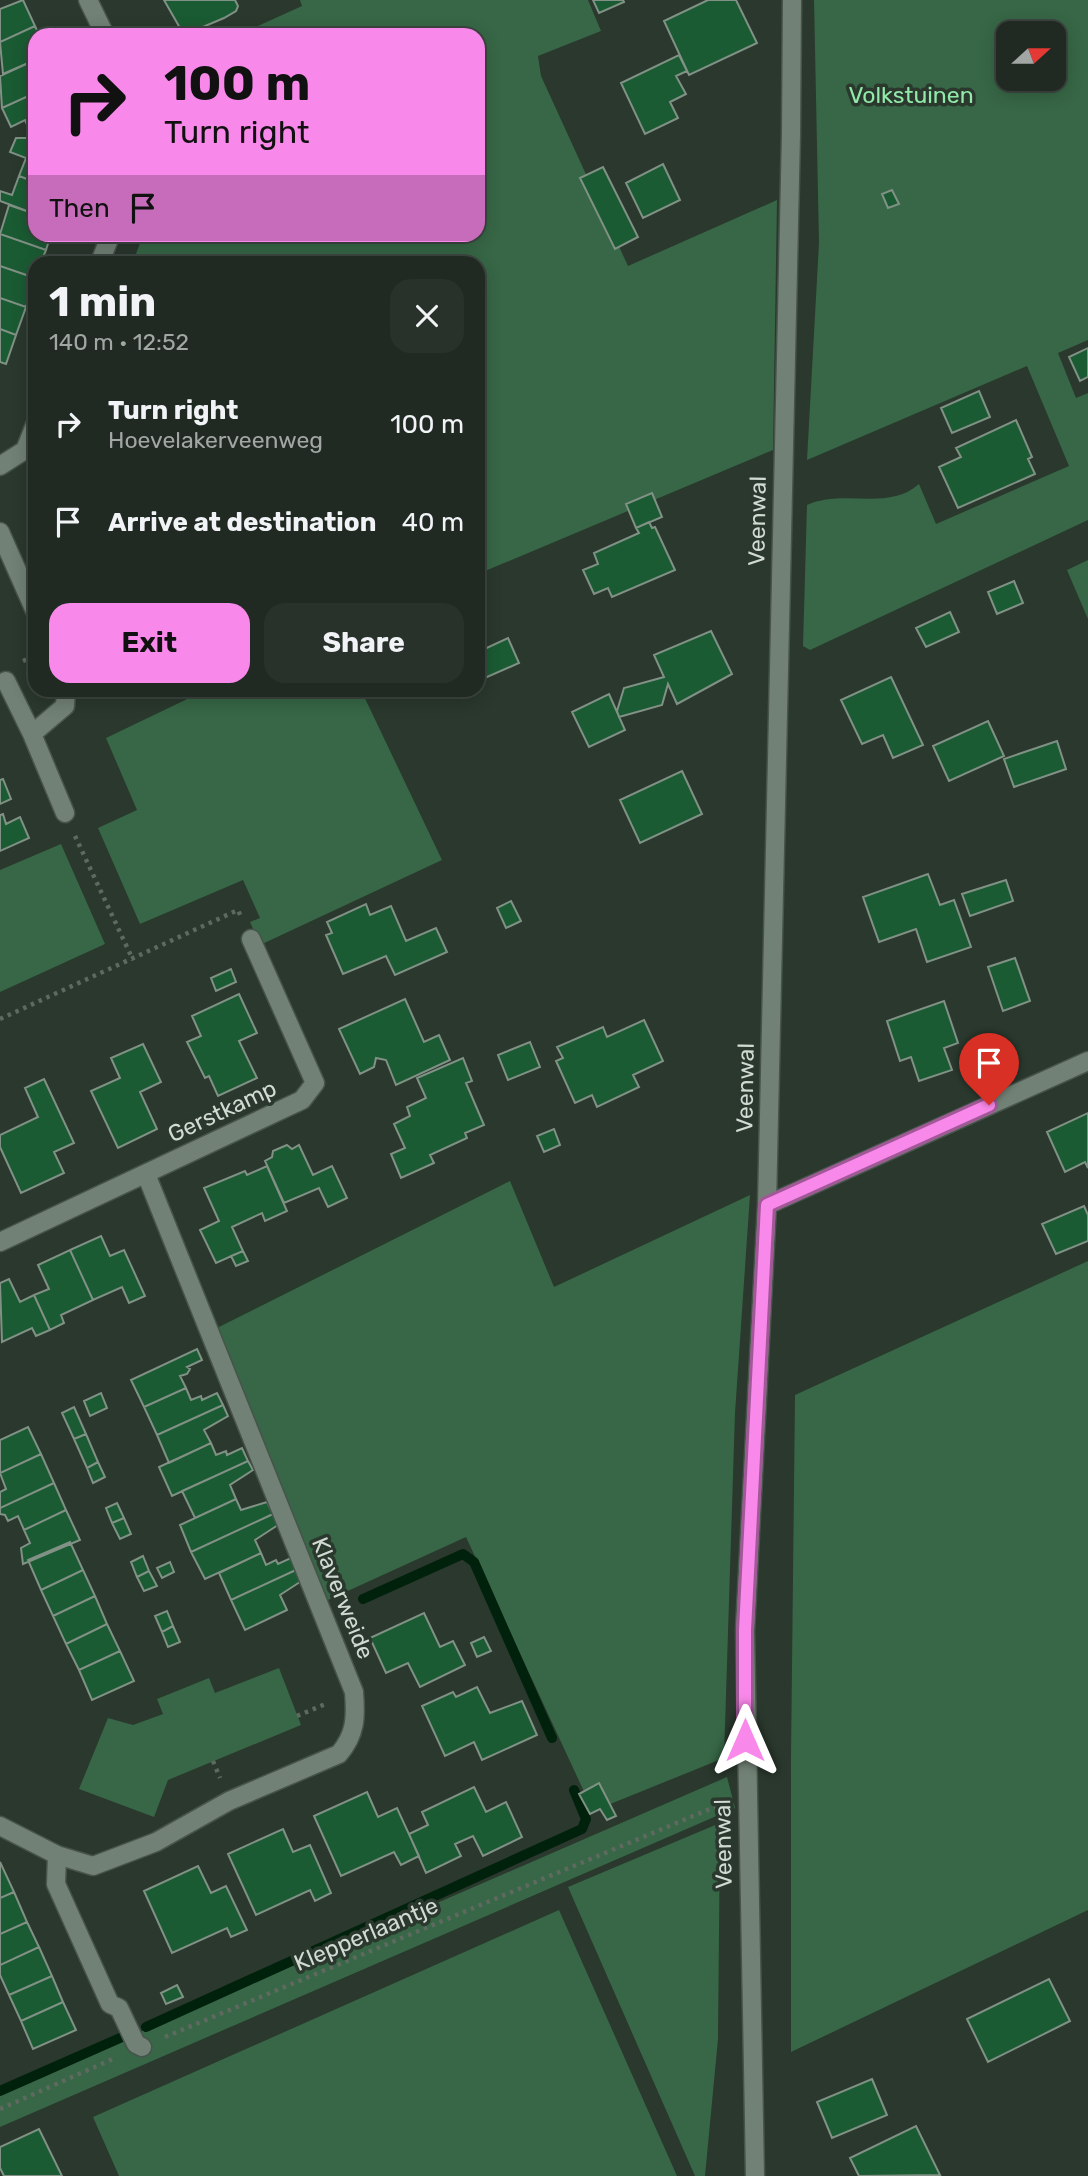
<!DOCTYPE html>
<meta charset="utf-8">
<style>
body{margin:0;font-family:Rubik,sans-serif;background:#28322a;color:#f1f3f6;height:100vh;display:flex;flex-direction:column;font-size:26px;white-space:nowrap}
*{box-sizing:border-box;margin:0}
p{font-size:23px;color:#a2a7a5}
.icon{flex:none;width:38px;height:38px;fill:none;stroke:currentColor;stroke-width:2;stroke-linecap:round;stroke-linejoin:round}
.map{position:relative;flex:1;overflow:hidden}
.sheet{position:absolute;left:28px;top:256px;width:457px;height:441px;display:flex;flex-direction:column;background:#202a22;border-radius:21px;box-shadow:0 4px 18px #0003,0 0 0 2px #3d4640}
.sheet>*{flex:none}
.hud{position:absolute;left:28px;top:28px;width:457px;height:214px;border-radius:21px;box-shadow:0 4px 18px #0003,0 0 0 2px #3d4640;background:#f888e9;color:#111;overflow:hidden}
.needle{width:46px;rotate:69deg}
.tools{position:absolute;left:996px;top:21px;display:grid;gap:14px}
.tools a{display:grid;place-items:center;width:70px;height:70px;border-radius:14px;background:#202a22;box-shadow:0 4px 18px #0003,0 0 0 2px #3d4640;font-size:35px}
.pin{position:absolute;display:grid;place-items:center;width:60px;height:60px;color:#fff;margin:-72px -30px;border-radius:50% 50% 50% 0;rotate:-45deg;box-shadow:0 0 7px #0007}
.pin .icon{rotate:45deg}
.me{position:absolute;width:77px;margin:-38px;rotate:0deg;stroke-linejoin:round;filter:drop-shadow(0 0 5px #0008)}
.turn{display:flex;align-items:center;gap:24px;height:147px;padding:0 21px;font-size:32px}
.turn .icon{width:91px;height:91px;stroke-width:2.5}
.turn b{display:block;font-size:49px;line-height:60px}
.then{display:flex;align-items:center;height:66px;padding:0 21px;background:#0003;gap:14px;font-size:26px}
.round{display:grid;place-items:center;flex:none;width:74px;height:74px;border-radius:21px;background:#28322a}
.summary{display:flex;align-items:center;justify-content:space-between;height:119px;padding:0 21px}
h1{font-size:42px;font-weight:700;line-height:52px}
.cta{display:flex;gap:14px;margin-top:auto;padding:14px 21px}
.cta a{flex:1;height:80px;border-radius:21px;background:#f888e9;color:#111;font-size:28px;font-weight:700;line-height:80px;text-align:center}
.cta a+a{background:#28322a;color:#f1f3f6}
ul{padding:0;list-style:none}
li{display:flex;align-items:center;gap:21px;height:98px;padding:0 21px}
li div{flex:1}
li b{display:block;font-size:26px}
li em{font-style:normal}
.map>svg:first-child{display:block}
</style>
<div class="map">
<svg width="1088" height="2176" viewBox="0 0 1088 2176">
<rect width="100%" height="100%" fill="#2a382d"/>
<path fill="#376746" fill-rule="evenodd" d="M300,0h288l13,31 -63,25 3,20 87,190 149,-66 -4,250 -295,124v-312h-345l10,-27 335,-1v-199h-240l64,-29z
M814,0h274v340l-30,13 18,45 12,-5v127l-278,130 -7,-4 4,-141c37,-17 80,7 112,-21l17,40 133,-58 -42,-100 -220,94 12,-217zM1008,33h46v46h-46z
M1088,560v59l-21,-49z
M206,690h155l81,170 -182,85 -10,-23 10,-4 -17,-38 -103,44 -42,-96 39,-18 -31,-72z
M61,844l44,100 -105,48v-122z
M510,1181l44,106 196,-92 -15,218 -11,345 -131,53 -127,-274 -138,63 -115,-270z
M1088,1261v649l-297,142v-295l4,-362z
M279,1668l22,57 -133,55 -14,37 -75,-28 29,-71 25,7 30,-11 -6,-15 52,-21 6,15z
M727,1777l8,31 -735,319v-34z
M720,1823l-2,216 -13,137h-10l-127,-289z
M559,1910l118,266h-558l-26,-59z"/>
<g fill="none" stroke-linecap="round" stroke-linejoin="round">
<path stroke="#00210c" stroke-width="10" d="M363,1599l100,-45 11,8 78,176
M146,2027l436,-198 4,-10 -12,-29
M0,2091l120,-53"/>
</g>
<path fill="#1a5b33" stroke="#819185" stroke-width="2" d="M23,0l12,26 -35,16v-33z
M164,0h71l3,6 -2,5 -12,7 -40,17z
M593,0h30l1,2 -25,11z
M708,0h28l21,43 -68,32 -25,-54z
M35,26l4,9h-4v25l-32,14 -3,-32z
M679,55l8,16 -11,5 10,18 -16,8 8,16 -33,16 -24,-51z
M35,60v33l-33,15 -2,-32z
M35,93v45h-2l-8,-18 -14,7 -9,-19z
M16,138h19v44l-16,-6 7,-18 -16,-6z
M663,164l17,36 -37,18 -17,-35z
M603,167l35,70 -23,12 -35,-71z
M19,176l16,6v32l-35,-13v-10l12,4z
M892,190l7,14 -11,4 -6,-14z
M9,205l26,9v20h16l-5,16 -46,-16z
M0,234l46,16 -5,12h-6v16l-35,-12z
M0,266l35,12 -9,29 -26,-9z
M0,298l26,9 -10,28 -16,-6z
M0,329l16,6 -10,29 -6,-2z
M1088,348v29l-8,4 -11,-24z
M979,391l11,26 -38,16 -11,-25z
M1016,420l16,37 -4,2 7,15 -77,34 -19,-41 22,-10 -5,-9z
M652,493l10,24 -26,11 -10,-24z
M649,522l3,6 3,-1 20,43 -63,27 -4,-9 -14,6 -11,-24 15,-6 -4,-11 45,-20 -3,-5z
M1014,581l9,22 -26,11 -9,-22z
M950,612l9,20 -33,15 -10,-19z
M711,631l21,43 -55,30 -9,-20 -6,21 -43,12 -2,-6 7,-23 40,-11 -10,-22z
M508,638l11,25 -41,18v-29z
M891,677l32,68 -30,13 -10,-23 -21,9 -21,-44z
M609,694l16,36 -36,17 -17,-35z
M988,721l16,35 -55,25 -16,-35z
M1057,741l9,28 -52,18 -10,-28z
M682,771l20,43 -62,29 -20,-43z
M3,779l8,20 -11,5v-24z
M3,814l3,10 14,-7 9,21 -29,13v-36z
M928,874l12,31 14,-5 17,47 -44,15 -11,-33 -37,13 -16,-45z
M1006,880l7,21 -43,15 -8,-22z
M511,901l10,20 -15,7 -9,-20z
M366,904l4,11 21,-9 15,35 30,-13 11,24 -52,23 -9,-19 -43,18 -17,-39 6,-2 -5,-11z
M1015,958l15,43 -27,10 -15,-44z
M231,969l5,13 -20,9 -5,-13z
M239,994l18,39 -18,8 18,37 -39,18 -9,-20 -4,2 -18,-36 14,-6 -9,-20z
M405,999l19,43 15,-7 11,25 -54,25 -10,-25 -10,-2 -2,9 -14,7 -21,-45z
M944,1001l14,42 -14,5 8,22 -33,11 -8,-24 -11,4 -13,-40z
M644,1020l19,41 -30,14 6,12 -42,20 -5,-12 -17,8 -19,-42 7,-3 -6,-11 46,-20 4,10z
M530,1042l10,25 -32,13 -10,-25z
M143,1044l18,38 -21,10 17,37 -39,19 -27,-57 29,-13 -9,-20z
M463,1058l9,23 -6,2 18,42 -19,8 2,5 -37,17 4,8 -33,15 -10,-24 14,-6 -11,-24 16,-8 -3,-9 19,-9 -9,-20z
M44,1079l30,64 -20,9 10,21 -43,20 -21,-46v-12l38,-18 -13,-29z
M1088,1113v55l-3,-6 -20,10 -18,-40z
M554,1129l6,16 -16,7 -7,-16z
M287,1145l5,4 7,-4 14,30 19,-9 15,32 -19,9 -9,-19 -35,15 -19,-42 7,-4 1,-6z
M267,1166l20,45 -22,10 -3,-8 -30,14 11,24 -27,12 -16,-33 19,-9 -15,-33 41,-17 2,4z
M1084,1206l4,9v26l-32,13 -14,-30z
M101,1236l9,20 14,-6 21,46 -16,7 -7,-16 -29,13 -23,-50z
M70,1250l23,50 -32,15 3,8 -14,7 -16,-35 15,-6 -11,-24z
M243,1251l5,10 -12,5 -5,-10z
M9,1279l11,23 14,-7 16,35 -14,6 -4,-8 -30,14 -2,-59z
M197,1349l5,11 -15,7 3,2 -3,5 -7,2 6,12 -42,19 -13,-27z
M186,1388l5,12 10,-4 1,4 15,-7 6,12 -66,30 -13,-28z
M101,1393l6,15 -17,8 -6,-15z
M223,1405l5,11 -24,14 7,13 -42,20 -12,-28z
M74,1407l12,27 -12,5 -12,-26z
M28,1427l13,27 -41,19v-33z
M86,1434l12,28 -11,6 -13,-29z
M211,1443l5,12 10,-4 1,4 15,-7 6,13 -76,35 -13,-29z
M41,1454l13,29 -54,25v-16l6,-3 -6,-16z
M248,1461l5,9 -23,15 6,14 -41,19 -13,-27z
M98,1462l7,15 -12,6 -6,-15z
M54,1483l12,27 -42,20 -6,-14 -10,5 -3,-6 -5,-1v-6z
M236,1499l5,11 26,-8 6,12 -82,38 -11,-27z
M117,1503l7,15 -12,5 -6,-15z
M66,1510l14,30 -57,24 -2,-16 9,-5 -6,-13z
M273,1514l5,11 -23,15 6,13 -56,26 -14,-27z
M124,1518l7,16 -11,5 -8,-16z
M70,1542l13,28 -42,20 -13,-30z
M261,1553l5,12 10,-5 2,4 15,-7 5,12 -67,31 -12,-27z
M143,1556l6,15 -12,6 -6,-15z
M170,1562l4,10 -12,6 -5,-10z
M298,1569l5,11 -23,15 7,15 -42,20 -14,-30z
M83,1570l12,26 -42,20 -12,-26z
M149,1571l8,15 -13,5 -7,-14z
M95,1596l12,28 -41,20 -13,-28z
M167,1611l6,15 -11,6 -7,-16z
M424,1613l16,34 13,-6 12,24 -45,22 -12,-24 -22,10 -16,-35z
M107,1624l13,27 -41,19 -13,-26z
M173,1626l7,16 -12,5 -6,-15z
M484,1637l7,14 -14,6 -6,-14z
M120,1651l14,30 -42,19 -13,-30z
M477,1687l13,26 32,-12 15,34 -55,25 -8,-18 -29,14 -23,-50 31,-14 3,5z
M599,1783l17,33 -9,4 -7,-11 -10,5 -11,-20z
M474,1787l12,25 20,-10 16,35 -39,19 -10,-20 -18,8 6,12 -35,17 -17,-39 19,-9 -6,-13z
M367,1792l11,25 19,-9 22,48 -18,9 -7,-13 -53,24 -27,-60z
M283,1829l10,23 17,-7 21,48 -16,8 -5,-11 -54,25 -28,-61z
M0,1862l14,30 -14,6z
M198,1866l13,27 15,-7 21,44 -16,7 -4,-9 -55,25 -28,-62z
M14,1892l13,30 -27,12v-36z
M27,1922l12,25 -39,18v-31z
M39,1947l13,29 -43,19 -9,-20v-10z
M52,1976l11,26 -42,19 -12,-26z
M1049,1979l21,42 -82,41 -21,-43z
M177,1985l6,12 -17,7 -5,-11z
M63,2002l13,28 -43,19 -12,-28z
M872,2079l15,36 -55,23 -15,-36z
M916,2126l24,49 -81,1 -9,-18z
M39,2129l23,47h-58l-4,-8v-21z"/>
<g fill="none" stroke-linecap="round" stroke-linejoin="round">
<defs>
<path id="minor" d="M88,0l17,35
M100,262l11,-28
M0,466l25,-16 10,-25
M0,532l35,79
M6,681l26,53
M65,813l-33,-79 33,-28 1,-16
M767,1205l321,-144
M0,1242l302,-142 13,-17 -64,-144
M0,1826l57,29 36,11 63,-24 73,-41 110,-47c17,-20 17,-37 15,-62l-208,-518
M57,1855l-1,29 54,120 9,4 17,36 6,3
M755,2176l-10,-546 22,-425 24,-1071 1,-134"/>
</defs>
<use href="#minor" stroke="#47534b" stroke-width="21"/>
<path stroke="#5e6a60" stroke-width="4.5" stroke-dasharray="3.5 5" stroke-linecap="butt" d="M23,661l12,-5
M75,836l58,124
M0,1019l238,-109 3,7
M297,1716l31,-13
M213,1761l7,17
M165,2037l557,-233
M0,2109l115,-51"/>
<use href="#minor" stroke="#718175" stroke-width="18"/>
</g>
<g fill="none" stroke-linecap="round" stroke-linejoin="round">
<defs>
<path id="route" d="M745,1740v-110l22,-425 222,-100"/>
</defs>
<use href="#route" stroke="#a15897" stroke-width="18"/>
<use href="#route" stroke="#f888e9" stroke-width="12"/>
</g>
<g text-anchor="middle" stroke-width="7" stroke-linejoin="round" paint-order="stroke">
<g font-size="23" fill="#91eaaa" stroke="#2a382d">
<text x="911" y="103">Volkstuinen</text>
</g>
<g font-size="23" fill="#d1dad3" stroke="#2a382d">
<text transform="translate(757 521) rotate(-89)" y="8">Veenwal</text>
<text transform="translate(745 1088) rotate(-89)" y="8">Veenwal</text>
<text transform="translate(222 1111) rotate(-25)" y="8">Gerstkamp</text>
<text transform="translate(343 1598) rotate(68)" y="8">Klaverweide</text>
<text transform="translate(723 1844) rotate(-91)" y="8">Veenwal</text>
<text transform="translate(366 1934) rotate(-23)" y="8">Klepperlaantje</text>
</g>
</g>
</svg>
<div class="tools">
<a><svg class="needle" viewBox="-14 -14 28 28"><path d="M0-13l5 13h-10z" fill="#e53935"/><path d="M0 13l5-13h-10z" fill="#a2a7a5"/></svg></a>
</div>
<div class="pin" style="left:989px;top:1105px;background:#d93025"><svg class="icon" aria-label="arrive" viewBox="0 0 24 24"><path d="M6 21V4h12l-3 4 3 4H6"/></svg></div>
<svg class="me" style="left:745px;top:1740px" viewBox="-20 -20 40 40"><path d="M0-17L14 15 0 8-14 15z" fill="#f888e9" stroke="#fff" stroke-width="4"/></svg>
<div class="hud">
<div class="turn"><svg class="icon" aria-label="right" viewBox="0 0 24 24"><path d="M7 20v-9h11M14 6l5 5-5 5"/></svg><div><b>100 m</b>Turn right</div></div>
<div class="then">Then<svg class="icon" aria-label="arrive" viewBox="0 0 24 24"><path d="M6 21V4h12l-3 4 3 4H6"/></svg></div>
</div>
<section class="sheet">
<div class="summary"><div><h1>1 min</h1><p>140 m · 12:52</p></div><a class="round"><svg class="icon" aria-label="close" viewBox="0 0 24 24"><path d="M6 6l12 12M18 6L6 18"/></svg></a></div>
<ul>
<li><svg class="icon" aria-label="right" viewBox="0 0 24 24"><path d="M7 20v-9h11M14 6l5 5-5 5"/></svg><div><b>Turn right</b><p>Hoevelakerveenweg</p></div><em>100 m</em></li>
<li><svg class="icon" aria-label="arrive" viewBox="0 0 24 24"><path d="M6 21V4h12l-3 4 3 4H6"/></svg><div><b>Arrive at destination</b></div><em>40 m</em></li>
</ul>
<div class="cta"><a>Exit</a><a>Share</a></div>
</section>
</div>
